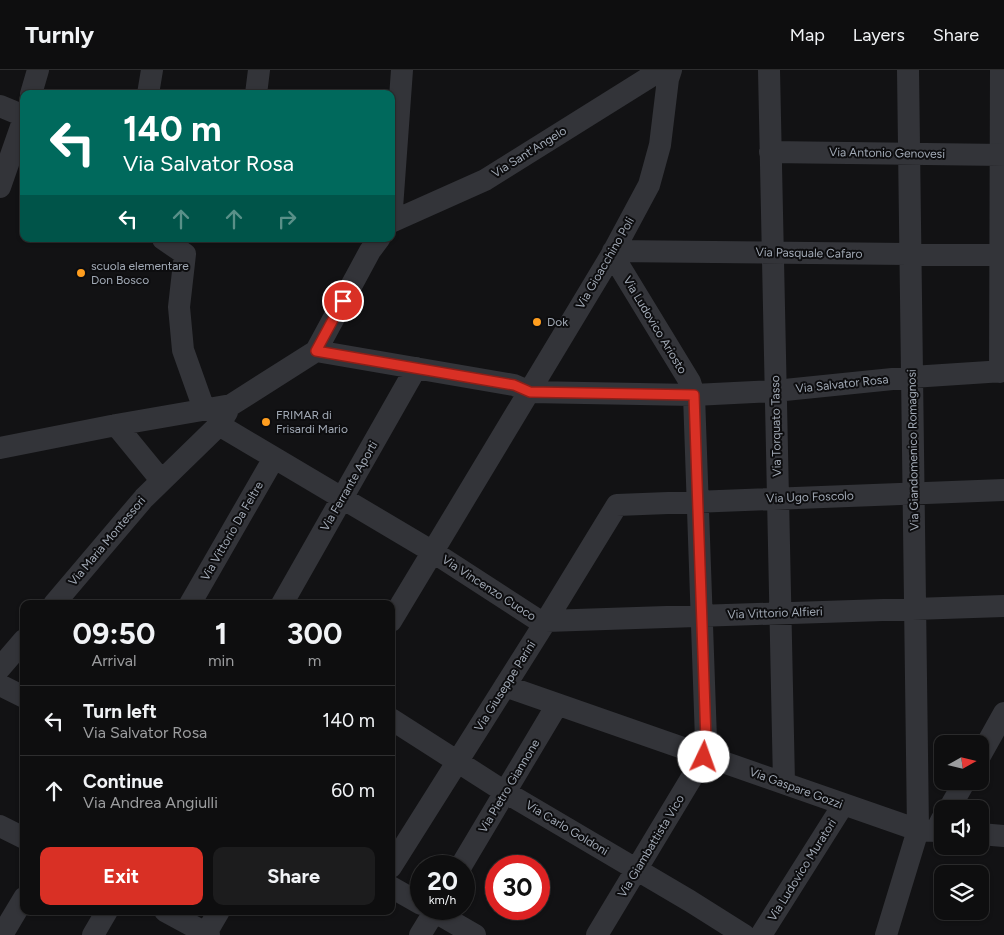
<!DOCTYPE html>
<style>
body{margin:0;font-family:Figtree,sans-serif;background:#1c1c1d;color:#f1f3f6;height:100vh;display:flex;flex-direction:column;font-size:19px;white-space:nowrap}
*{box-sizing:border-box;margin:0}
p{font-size:16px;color:#9b9c9e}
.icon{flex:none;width:28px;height:28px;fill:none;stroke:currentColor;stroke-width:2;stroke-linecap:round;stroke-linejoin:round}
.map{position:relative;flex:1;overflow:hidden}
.side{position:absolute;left:20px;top:530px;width:375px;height:315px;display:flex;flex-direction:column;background:#0e0e0f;border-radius:10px;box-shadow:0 1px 4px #0004,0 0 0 1px #2e2e2f}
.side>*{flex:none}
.top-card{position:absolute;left:20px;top:20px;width:375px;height:152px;border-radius:10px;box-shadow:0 1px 4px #0004,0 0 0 1px #2e2e2f;background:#00695c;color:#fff;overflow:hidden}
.needle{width:32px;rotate:82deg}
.buttons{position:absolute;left:934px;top:665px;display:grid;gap:10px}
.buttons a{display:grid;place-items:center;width:55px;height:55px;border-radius:10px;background:#0e0e0f;box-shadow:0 1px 4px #0004,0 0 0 1px #2e2e2f;font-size:25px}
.speed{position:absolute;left:410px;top:785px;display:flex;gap:10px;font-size:25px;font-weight:700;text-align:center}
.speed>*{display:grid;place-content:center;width:65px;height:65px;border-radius:50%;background:#0e0e0f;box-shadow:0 1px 4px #0004,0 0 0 1px #2e2e2f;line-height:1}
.speed small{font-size:12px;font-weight:400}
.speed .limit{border:8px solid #d22;background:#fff;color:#111}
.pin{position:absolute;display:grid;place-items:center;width:42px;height:42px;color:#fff;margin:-21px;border:2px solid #fff;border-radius:50%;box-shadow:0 1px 5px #0007}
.me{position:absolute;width:55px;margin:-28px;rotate:3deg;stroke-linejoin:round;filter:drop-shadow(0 0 4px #0008)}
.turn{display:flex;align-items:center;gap:18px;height:105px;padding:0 20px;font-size:22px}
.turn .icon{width:65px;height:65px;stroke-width:2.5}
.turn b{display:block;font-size:35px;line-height:42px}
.lanes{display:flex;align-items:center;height:48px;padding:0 20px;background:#0003;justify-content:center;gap:25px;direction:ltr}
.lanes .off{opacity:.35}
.eta{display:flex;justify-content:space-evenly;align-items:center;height:85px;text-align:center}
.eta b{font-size:30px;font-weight:700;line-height:35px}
.button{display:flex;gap:10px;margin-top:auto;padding:10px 20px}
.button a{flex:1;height:58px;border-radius:10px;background:#d93025;color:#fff;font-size:20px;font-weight:700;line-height:58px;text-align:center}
.button a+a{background:#1c1c1d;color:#f1f3f6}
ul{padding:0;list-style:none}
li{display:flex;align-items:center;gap:15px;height:70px;padding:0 20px;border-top:1px solid #2e2e2f}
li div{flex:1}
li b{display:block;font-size:19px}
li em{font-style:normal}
header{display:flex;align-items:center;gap:30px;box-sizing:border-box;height:70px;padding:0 25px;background:#0e0e0f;border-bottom:1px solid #2e2e2f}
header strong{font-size:24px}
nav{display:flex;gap:28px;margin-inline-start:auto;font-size:18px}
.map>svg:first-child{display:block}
</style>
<header>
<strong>Turnly</strong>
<nav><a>Map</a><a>Layers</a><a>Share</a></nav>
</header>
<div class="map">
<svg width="1004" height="865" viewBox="0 0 1004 865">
<rect width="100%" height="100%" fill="#121214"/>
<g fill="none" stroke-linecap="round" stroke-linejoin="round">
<path stroke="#333439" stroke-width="22" d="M402,0l-11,152 94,-42 176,-110
M769,0l15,713
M31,24l7,-24
M148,24l4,-24
M256,24l3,-24
M0,36l24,10
M770,82l234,3
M0,117l24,-69
M163,169l22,15 -6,53 4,43 21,59
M613,181l391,4
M316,281l198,34 16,7 164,3 81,-4 137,-14 92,-6
M1000,302l1,-302
M116,355l45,55
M219,355l214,127 111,72
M0,378l116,-23 115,-20 85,-54 54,-100 9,-12
M54,534l90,-106 75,-73 8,-13
M190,534l84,-146
M282,534l134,-236
M391,551l221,-367 37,-69 11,-40 8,-66 3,-9
M546,551l458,-15
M0,598l24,-28
M0,615l24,12
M505,616l413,144 -10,-760
M391,649l114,73 185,109 54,34
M980,686l24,-43
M949,739l16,-28
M0,756l24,12
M980,764l24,2
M461,796l96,-161
M391,797l155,-246 71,-116 387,-15
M391,817l30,17
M430,839l45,26
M165,841l44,24
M2,865l22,-37
M93,865l14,-24
M205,865l14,-24
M420,865l16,-26
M597,865l107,-178 2,-17 -12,-345 -4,-13 -78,-128
M761,865l82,-130
M886,865l32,-105 18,1 6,-12"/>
</g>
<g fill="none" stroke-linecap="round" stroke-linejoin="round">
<defs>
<path id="route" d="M343,231l-27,50 198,34 16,7 164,3 12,345 -2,17"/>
</defs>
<use href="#route" stroke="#8d1f18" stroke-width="12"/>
<use href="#route" stroke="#d93025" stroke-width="9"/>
</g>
<g fill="#ff9e1f" stroke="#0d0d0f" stroke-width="2">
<circle cx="81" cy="203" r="5"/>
<circle cx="537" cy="252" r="5"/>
<circle cx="266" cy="352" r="5"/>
</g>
<g text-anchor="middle" stroke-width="4" stroke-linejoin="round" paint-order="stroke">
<g font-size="12" fill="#a2aab6" stroke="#0d0d0f">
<text transform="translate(529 82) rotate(-32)" y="4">Via Sant'Angelo</text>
<text transform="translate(887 83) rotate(1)" y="4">Via Antonio Genovesi</text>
<text transform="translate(809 183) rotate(1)" y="4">Via Pasquale Cafaro</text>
<text transform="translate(605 193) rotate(-60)" y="4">Via Gioacchino Poli</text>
<text transform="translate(655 255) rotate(59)" y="4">Via Ludovico Ariosto</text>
<text transform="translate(842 314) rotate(-6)" y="4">Via Salvator Rosa</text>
<text transform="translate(776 356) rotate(-91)" y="4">Via Torquato Tasso</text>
<text transform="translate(913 380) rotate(-91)" y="4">Via Giandomenico Romagnosi</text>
<text transform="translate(349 416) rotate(-60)" y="4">Via Ferrante Aporti</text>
<text transform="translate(810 427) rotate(-2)" y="4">Via Ugo Foscolo</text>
<text transform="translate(232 461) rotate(-60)" y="4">Via Vittorio Da Feltre</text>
<text transform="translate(107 471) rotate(-50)" y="4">Via Maria Montessori</text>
<text transform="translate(489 518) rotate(33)" y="4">Via Vincenzo Cuoco</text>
<text transform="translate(775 543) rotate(-2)" y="4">Via Vittorio Alfieri</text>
<text transform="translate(505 616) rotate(-58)" y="4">Via Giuseppe Parini</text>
<text transform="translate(509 716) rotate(-59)" y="4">Via Pietro Giannone</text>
<text transform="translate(796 718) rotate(20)" y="4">Via Gaspare Gozzi</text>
<text transform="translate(567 758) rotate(31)" y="4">Via Carlo Goldoni</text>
<text transform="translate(651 776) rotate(-59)" y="4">Via Giambattista Vico</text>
<text transform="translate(802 800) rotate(-58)" y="4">Via Ludovico Muratori</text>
</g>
<g font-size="12" fill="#a2aab6" stroke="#0d0d0f" text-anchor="start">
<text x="91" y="200">scuola elementare<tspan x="91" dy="14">Don Bosco</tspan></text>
<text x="547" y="256">Dok</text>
<text x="276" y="349">FRIMAR di<tspan x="276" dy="14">Frisardi Mario</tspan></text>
</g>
</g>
</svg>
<div class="buttons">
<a><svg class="needle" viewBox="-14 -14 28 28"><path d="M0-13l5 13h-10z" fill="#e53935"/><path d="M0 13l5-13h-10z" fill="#9b9c9e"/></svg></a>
<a><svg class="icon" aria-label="sound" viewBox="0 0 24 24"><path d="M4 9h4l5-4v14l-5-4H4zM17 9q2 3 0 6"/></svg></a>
<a><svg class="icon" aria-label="layers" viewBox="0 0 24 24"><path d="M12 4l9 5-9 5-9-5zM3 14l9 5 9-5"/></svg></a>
</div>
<div class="speed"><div>20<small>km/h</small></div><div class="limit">30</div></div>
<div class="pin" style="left:343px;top:231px;background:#d93025"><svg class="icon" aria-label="arrive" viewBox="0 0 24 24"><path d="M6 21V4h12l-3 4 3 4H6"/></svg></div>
<svg class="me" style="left:704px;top:687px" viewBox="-20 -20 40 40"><circle r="19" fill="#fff"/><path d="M0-13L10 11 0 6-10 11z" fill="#d93025"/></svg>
<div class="top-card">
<div class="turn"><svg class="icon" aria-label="left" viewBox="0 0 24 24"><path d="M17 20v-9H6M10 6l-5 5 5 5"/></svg><div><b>140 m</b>Via Salvator Rosa</div></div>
<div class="lanes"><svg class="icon" aria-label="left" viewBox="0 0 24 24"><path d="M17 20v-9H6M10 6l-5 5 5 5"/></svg><svg class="icon off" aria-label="ahead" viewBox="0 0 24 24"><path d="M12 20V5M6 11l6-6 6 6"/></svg><svg class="icon off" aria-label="ahead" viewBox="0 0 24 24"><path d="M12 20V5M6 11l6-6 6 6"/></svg><svg class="icon off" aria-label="right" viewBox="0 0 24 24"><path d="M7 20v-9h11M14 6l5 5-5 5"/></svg></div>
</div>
<section class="side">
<div class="eta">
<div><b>09:50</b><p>Arrival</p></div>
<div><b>1</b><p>min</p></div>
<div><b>300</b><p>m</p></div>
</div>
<ul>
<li><svg class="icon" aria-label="left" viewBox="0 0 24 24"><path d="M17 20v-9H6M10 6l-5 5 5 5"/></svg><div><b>Turn left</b><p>Via Salvator Rosa</p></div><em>140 m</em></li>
<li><svg class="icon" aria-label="ahead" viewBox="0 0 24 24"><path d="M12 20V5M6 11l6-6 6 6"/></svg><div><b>Continue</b><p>Via Andrea Angiulli</p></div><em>60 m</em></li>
</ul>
<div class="button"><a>Exit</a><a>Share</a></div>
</section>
</div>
